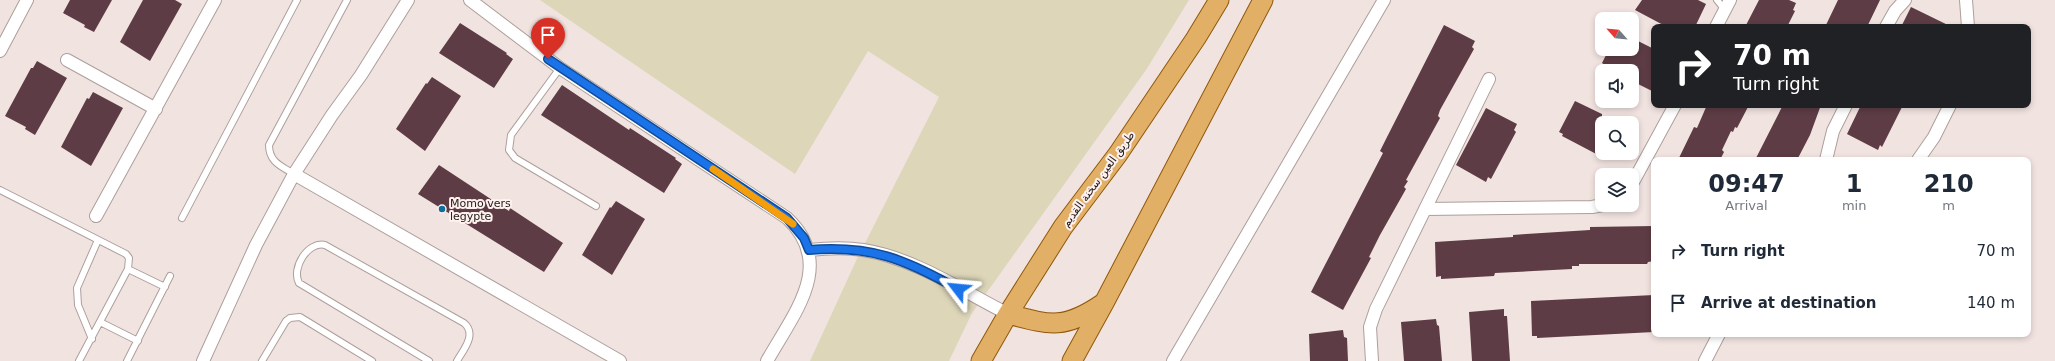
<!DOCTYPE html>
<meta charset="utf-8">
<style>
body{margin:0;font-family:"DejaVu Sans",Vazirmatn,sans-serif;background:#f6f6f7;color:#1f2937;height:100vh;display:flex;flex-direction:column;font-size:15px;white-space:nowrap}
*{box-sizing:border-box;margin:0}
p{font-size:13px;color:#747a83}
.icon{flex:none;width:22px;height:22px;fill:none;stroke:currentColor;stroke-width:2;stroke-linecap:round;stroke-linejoin:round}
.map{position:relative;flex:1;overflow:hidden}
.side{position:absolute;left:1651px;top:157px;width:380px;height:180px;display:flex;flex-direction:column;background:#fff;border-radius:8px;box-shadow:0 2px 6px #0003}
.side>*{flex:none}
.top-card{position:absolute;left:1651px;top:24px;width:380px;height:84px;border-radius:8px;box-shadow:0 2px 6px #0003;background:#202124;color:#fff;overflow:hidden}
.needle{width:26px;rotate:297deg}
.controls{position:absolute;left:1595px;top:12px;display:grid;gap:8px}
.controls a{display:grid;place-items:center;width:44px;height:44px;border-radius:8px;background:#fff;box-shadow:0 2px 6px #0003;font-size:20px}
.pin{position:absolute;display:grid;place-items:center;width:34px;height:34px;color:#fff;margin:-41px -17px;border-radius:50% 50% 50% 0;rotate:-45deg;box-shadow:0 0 4px #0007}
.pin .icon{rotate:45deg}
.me{position:absolute;width:44px;margin:-22px;rotate:299deg;stroke-linejoin:round;filter:drop-shadow(0 0 3px #0008)}
.turn{display:flex;align-items:center;gap:14px;height:84px;padding:0 16px;font-size:18px}
.turn .icon{width:52px;height:52px;stroke-width:2.5}
.turn b{display:block;font-size:28px;line-height:34px}
.eta{display:flex;justify-content:space-evenly;align-items:center;height:68px;text-align:center}
.eta b{font-size:24px;font-weight:700;line-height:28px}
ul{padding:0;list-style:none}
li{display:flex;align-items:center;gap:12px;height:52px;padding:0 16px}
li div{flex:1}
li b{display:block;font-size:15px}
li em{font-style:normal}
.map>svg:first-child{display:block}
</style>
<div class="map">
<svg width="2055" height="361" viewBox="0 0 2055 361">
<rect width="100%" height="100%" fill="#f1e3e0"/>
<path fill="#ddd6b9" d="M540,0h649l-43,70 -174,243 -23,48h-139l46,-100 83,-164 -71,-46 -73,123z"/>
<path fill="#5d3c45" d="M70,0h42l-18,32 -10,-5 1,-2 -22,-12z
M143,0h32l7,4 -32,57 -30,-19z
M1642,0h56l8,4 -11,23h-28l-32,-17z
M1759,0h30l7,3 -3,7 2,1 -8,16h-42z
M1838,0h42l-13,27h-42z
M1911,7l41,20h-51z
M460,23l47,30 -1,1 7,5 -19,29 -55,-35z
M1444,25l31,16 -3,6 2,2 -34,61 -2,6 2,2 -34,62 2,1 -4,6 2,2 -26,46 -11,22 2,1 -28,52 -32,-18 72,-139 -3,-2 6,-12z
M1632,38l22,11v43l-22,-11v-10h-19l-11,-8 7,-14h23z
M37,61l30,17 -32,57 -10,-6 1,-2 -21,-11 26,-48h2z
M432,77l29,19 -36,55 -29,-22 30,-46 1,1z
M562,85l67,45 1,-2 46,30 -1,1 7,5 -18,29 -123,-78z
M93,92l30,16 -32,58 -30,-19 26,-49 2,1z
M1575,101l27,13v43l-40,-21 1,-2 -4,-2z
M1707,105h42l-12,23 -2,-1 -2,5 -2,-1 -9,19 2,2 -4,8h-42l16,-33 3,1z
M1783,105h38l-11,30 -13,25h-42z
M1861,105h42l-21,42 -2,-2 -2,5 -31,-16z
M1486,108l31,16 -3,6 2,2 -25,47 -3,-2 -2,5 -30,-17z
M439,165l70,46 1,-3 53,35 -19,29 -126,-78z
M616,201l29,18 -33,56 -30,-20 28,-48 1,1z
M1654,226v35l-6,1 -1,2h-68v2h-7v3l-77,4 -1,3 -53,3v-3l-5,1 -1,-35 78,-5v-2l13,-1 64,-4v-3z
M1654,295v37l-117,6v-2h-5l-1,-35z
M1504,309v7h3l3,45h-38l-3,-49z
M1436,319l1,6 2,1 3,35h-38l-3,-39z
M1343,330l1,7 3,1 1,23h-38l-1,-27z"/>
<g fill="none" stroke-linecap="round" stroke-linejoin="round">
<defs>
<path id="lane" d="M1717,0l8,10
M560,68l-49,67 -2,15 6,8 81,48
M294,174c-13,-8 -25,-12 -25,-29l78,-145
M0,190l126,64 3,4 -1,11 -49,92
M182,218l115,-218
M128,269l37,18
M100,322l38,19
M92,339l-14,-34 -1,-17 21,-48
M127,361l43,-85
M262,361l24,-40 4,-3 10,-1 72,44
M429,361l-130,-78c-8,-15 9,-42 26,-38l139,78c13,11 0,26 -7,38"/>
<path id="street" d="M470,0l90,68 227,150c50,47 6,96 -20,143
M1966,0l2,27
M1716,27l14,-27
M1886,27l9,-16 10,-11
M0,51l27,-51
M67,60l89,49
M1826,160l7,-29 13,-26
M1918,160l16,-23 16,-32
M294,174l326,187
M1632,184l43,-79
M1425,209l167,-2 11,-2
M96,216l119,-216
M809,250c18,-2 36,-3 54,0 52,8 99,41 145,64
M203,361l53,-116 38,-71 38,-59 29,-40 47,-75
M1173,361l211,-361
M1372,361l-2,-34 6,-18 113,-230
M1705,361l14,-27"/>
<path id="primary" d="M1008,314c42,11 56,16 94,-10
M981,361l27,-47 55,-87 55,-73 78,-116 23,-38
M1072,361l32,-58 159,-303"/>
</defs>
<use href="#lane" stroke="#ac9f9c" stroke-width="8"/>
<use href="#street" stroke="#ac9f9c" stroke-width="14"/>
<use href="#primary" stroke="#905809" stroke-width="21"/>
<use href="#lane" stroke="#fff" stroke-width="6"/>
<use href="#street" stroke="#fff" stroke-width="12"/>
<use href="#primary" stroke="#e1af66" stroke-width="19"/>
</g>
<g fill="none" stroke-linecap="round" stroke-linejoin="round">
<defs>
<path id="route" d="M548,59l239,159 17,20 5,12c62,-5 96,9 149,39"/>
</defs>
<use href="#route" stroke="#114b97" stroke-width="10"/>
<use href="#route" stroke="#1a73e8" stroke-width="7"/>
<path stroke="#f59e0b" stroke-width="7" d="M713,169l80,55"/>
</g>
<circle fill="#0e6d9c" stroke="#fff1ed" stroke-width="1.5" cx="442" cy="209" r="4"/>
<g text-anchor="middle" stroke-width="4" stroke-linejoin="round" paint-order="stroke">
<g font-size="11" fill="#201b1a" stroke="#fff1ed">
<text transform="translate(1098 179) rotate(-54)" y="4">طريق العين سخنة القديم</text>
</g>
<g font-size="11" fill="#201b1a" stroke="#fff1ed" text-anchor="start">
<text x="450" y="207">Momo vers<tspan x="450" dy="13">legypte</tspan></text>
</g>
</g>
</svg>
<div class="controls">
<a><svg class="needle" viewBox="-14 -14 28 28"><path d="M0-13l5 13h-10z" fill="#e53935"/><path d="M0 13l5-13h-10z" fill="#747a83"/></svg></a>
<a><svg class="icon" aria-label="sound" viewBox="0 0 24 24"><path d="M4 9h4l5-4v14l-5-4H4zM17 9q2 3 0 6"/></svg></a>
<a><svg class="icon" aria-label="search" viewBox="0 0 24 24"><circle cx="10" cy="10" r="6"/><path d="M15 15l6 6"/></svg></a>
<a><svg class="icon" aria-label="layers" viewBox="0 0 24 24"><path d="M12 4l9 5-9 5-9-5zM3 14l9 5 9-5"/></svg></a>
</div>
<div class="pin" style="left:548px;top:59px;background:#d93025"><svg class="icon" aria-label="arrive" viewBox="0 0 24 24"><path d="M6 21V4h12l-3 4 3 4H6"/></svg></div>
<svg class="me" style="left:958px;top:289px" viewBox="-20 -20 40 40"><path d="M0-17L14 15 0 8-14 15z" fill="#1a73e8" stroke="#fff" stroke-width="4"/></svg>
<div class="top-card">
<div class="turn"><svg class="icon" aria-label="right" viewBox="0 0 24 24"><path d="M7 20v-9h11M14 6l5 5-5 5"/></svg><div><b>70 m</b>Turn right</div></div>
</div>
<section class="side">
<div class="eta">
<div><b>09:47</b><p>Arrival</p></div>
<div><b>1</b><p>min</p></div>
<div><b>210</b><p>m</p></div>
</div>
<ul>
<li><svg class="icon" aria-label="right" viewBox="0 0 24 24"><path d="M7 20v-9h11M14 6l5 5-5 5"/></svg><div><b>Turn right</b></div><em>70 m</em></li>
<li><svg class="icon" aria-label="arrive" viewBox="0 0 24 24"><path d="M6 21V4h12l-3 4 3 4H6"/></svg><div><b>Arrive at destination</b></div><em>140 m</em></li>
</ul>
</section>
</div>
